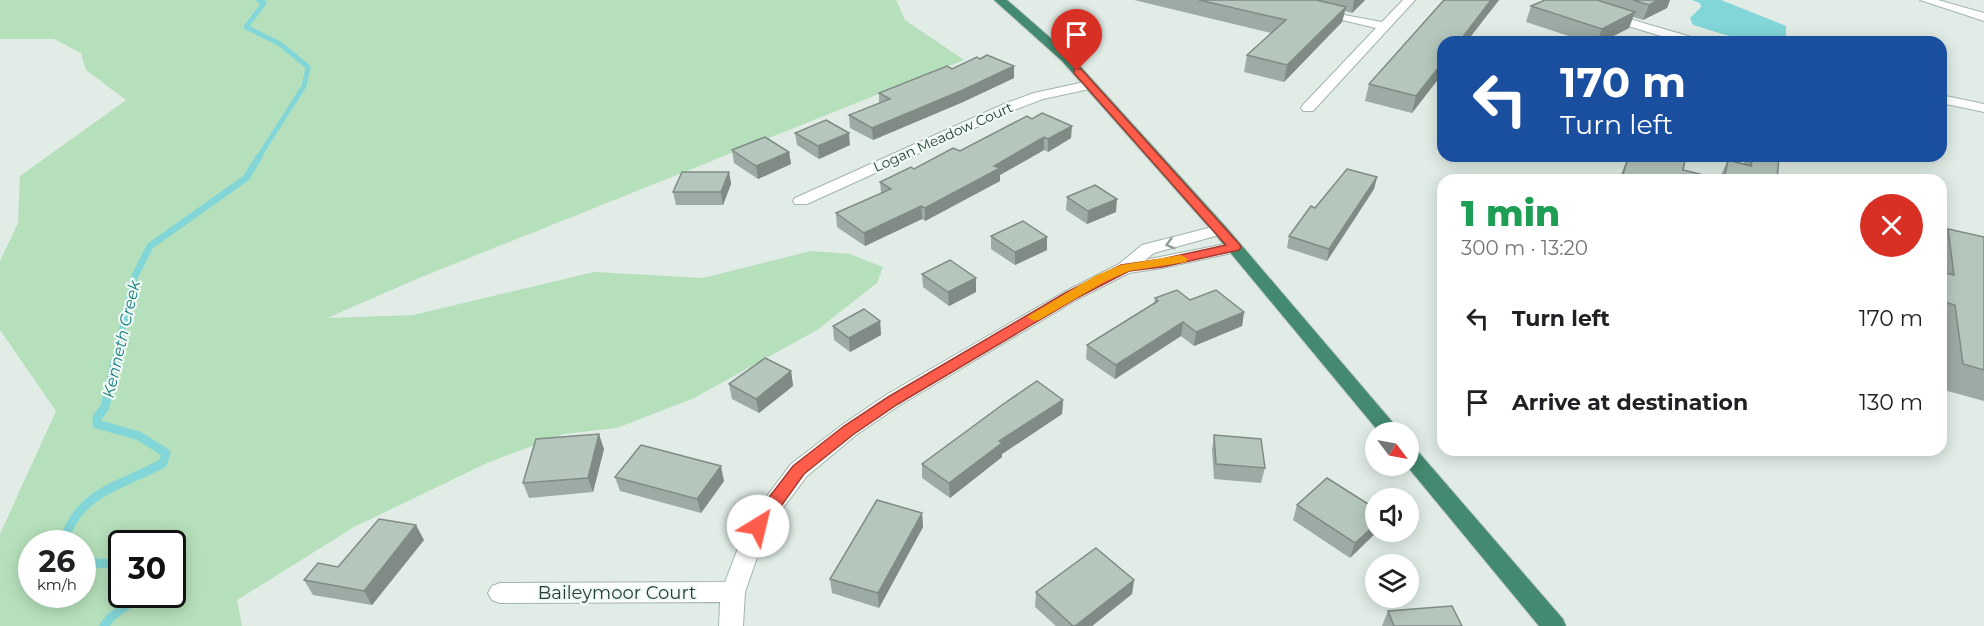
<!DOCTYPE html>
<meta charset="utf-8">
<style>
body{margin:0;font-family:Montserrat,sans-serif;background:#f2f2f2;color:#202124;height:100vh;display:flex;flex-direction:column;font-size:22px;white-space:nowrap}
*{box-sizing:border-box;margin:0}
p{font-size:20px;color:#757577}
.icon{flex:none;width:33px;height:33px;fill:none;stroke:currentColor;stroke-width:2;stroke-linecap:round;stroke-linejoin:round}
.map{position:relative;flex:1;overflow:hidden}
.panel{position:absolute;left:1437px;top:174px;width:510px;height:282px;display:flex;flex-direction:column;background:#fff;border-radius:18px;box-shadow:0 3px 15px #0003}
.panel>*{flex:none}
.guide{position:absolute;left:1437px;top:36px;width:510px;height:126px;border-radius:18px;box-shadow:0 3px 15px #0003;background:#1a4fa0;color:#fff;overflow:hidden}
.needle{width:39px;rotate:122deg}
.fabs{position:absolute;left:1365px;top:422px;display:grid;gap:12px}
.fabs a{display:grid;place-items:center;width:54px;height:54px;border-radius:50%;background:#fff;box-shadow:0 3px 15px #0003;font-size:30px}
.speed{position:absolute;left:18px;top:530px;display:flex;gap:12px;font-size:30px;font-weight:700;text-align:center}
.speed>*{display:grid;place-content:center;width:78px;height:78px;border-radius:50%;background:#fff;box-shadow:0 3px 15px #0003;line-height:1}
.speed small{font-size:15px;font-weight:400}
.speed .limit{border:3px solid #111;border-radius:9px;background:#fff;color:#111}
.pin{position:absolute;display:grid;place-items:center;width:51px;height:51px;color:#fff;margin:-62px -26px;border-radius:50% 50% 50% 0;rotate:-45deg;box-shadow:0 0 6px #0007}
.pin .icon{rotate:45deg}
.me{position:absolute;width:66px;margin:-33px;rotate:36deg;stroke-linejoin:round;filter:drop-shadow(0 0 4px #0008)}
.turn{display:flex;align-items:center;gap:21px;height:126px;padding:0 24px;font-size:27px}
.turn .icon{width:78px;height:78px;stroke-width:2.5}
.turn b{display:block;font-size:42px;line-height:51px}
.round{display:grid;place-items:center;flex:none;width:63px;height:63px;border-radius:32px;background:#f2f2f2}
.head{display:flex;align-items:center;justify-content:space-between;height:102px;padding:0 24px}
h1{font-size:36px;font-weight:800;line-height:45px;color:#1e9e55}
ul{padding:0;list-style:none}
li{display:flex;align-items:center;gap:18px;height:84px;padding:0 24px}
li div{flex:1}
li b{display:block;font-size:22px}
li em{font-style:normal}
.map>svg:first-child{display:block}
</style>
<div class="map">
<svg width="1984" height="626" viewBox="0 0 1984 626">
<rect width="100%" height="100%" fill="#e0ece5"/>
<path fill="#b6e0bb" fill-rule="evenodd" d="M0,0h896l9,20 59,40 -545,218 -92,40 86,-3 181,-43 109,6 108,-27 39,3 33,13 -6,16 -60,47 -123,68 -77,30 -53,6 -77,29 -133,64 -117,73 5,26h-242v-92l56,-123 -56,-81v-69l18,-38 2,-47 106,-76 -40,-30 -5,-17 -27,-14h-54zM32,543h50v51h-50zM122,543h50v51h-50z"/>
<path fill="#82d6d7" d="M1692,0h29l65,26v11c-18,14 -72,-6 -93,-12l-3,-7 11,-11 -1,-4z"/>
<g fill="none" stroke-linecap="round" stroke-linejoin="round">
<path stroke="#82d6d7" stroke-width="5" d="M258,158l46,-72 4,-19 -28,-23 -34,-17 18,-24 -5,-3"/>
<path stroke="#82d6d7" stroke-width="7" d="M115,362l19,-84 16,-32 96,-68 13,-21"/>
<path stroke="#82d6d7" stroke-width="9" d="M63,543c16,-53 57,-56 100,-80l3,-10 -27,-17 -42,-12v-6l8,-11 10,-46
M82,571l13,-8 27,1
M104,626l7,-9 31,-23"/>
<defs>
<path id="minor" d="M1403,0h12l-102,111h-10l-2,-3 2,-3 73,-77 -59,-14v-4l65,12z
M1920,0h18l46,13v8z
M1609,13l89,26 2,3h-19l-76,-23v-4z
M1089,81l7,4 -2,3 -51,11 -29,11 -207,94h-12l-2,-3 2,-3 209,-94 30,-11z
M1941,95l43,9v8l-43,-9z
M1220,225l6,2 2,3 -2,3 -72,20 -9,7 90,-18 8,5 -2,4 -79,17 -33,5 -53,27 -176,105 -44,30 -49,41 -40,53 -22,63 -2,34h-24l1,-24 -220,1 -8,-3 -4,-7 4,-7 8,-3 225,-1 24,-62 42,-56 51,-39 44,-30 178,-103 55,-28 23,-19z"/>
<path id="trunk" d="M994,0h13l63,55 156,172 175,205h-22l-165,-199 -152,-172z
M1408,446l7,2 148,171 3,7h-27l-133,-161h2z"/>
</defs>
<use href="#minor" stroke="#a2b4ab" stroke-width="2"/>
<use href="#trunk" stroke="#c0c9c5" stroke-width="2"/>
<use href="#minor" fill="#fff" fill-rule="evenodd"/>
<use href="#trunk" fill="#448a70" fill-rule="evenodd"/>
</g>
<path fill="#9caba3" d="M1134,0h231l-13,13 -7,-2 -3,11 -58,60 -40,-10 3,-17 24,-22z
M1444,0h55l-87,113 -47,-12 4,-17z
M1545,0h125l-3,8 -24,12 -10,-3 -4,11 -27,14h-15l-61,-20 5,-16z
M980,59l34,7v12l-51,24 -90,38 -23,-12 -1,-13 30,-12v-10z
M1027,116l44,22 -23,14 -4,-2 -44,25v6l-75,40 -3,-2 -57,27 -28,-19 -1,-14 45,-20 -1,-11 80,-31z
M795,133l55,12 -31,14 -22,-14z
M732,150l57,2 2,12 -33,15 -24,-16z
M1628,156h58l-3,14 36,9 9,-19 16,4 1,-8h34l-2,24h-158z
M729,172l2,12 -8,21h-47l-3,-13z
M1377,177l-3,12 -47,72 -40,-13 2,-12 26,-28z
M1067,197l49,15 -29,12 -21,-14z
M1948,229l36,8v164l-40,-11 -3,-33v-118z
M991,236l56,1v13l-32,15 -24,-16z
M922,274l54,18 -27,14 -26,-19z
M1155,298l35,2 54,12 -2,14 -48,20 -13,-10 -66,43 -29,-20 1,-14 67,-41z
M880,321l1,14 -31,17 -16,-12 -1,-14z
M791,371l2,15 -34,27 -27,-14 -3,-15z
M1063,400l-1,14 -60,40v3l-52,41 -28,-20v-14z
M1214,435l51,33 -4,15 -47,-4 -2,-29z
M604,449l-11,43 -64,6 -6,-15z
M615,477l109,4 -23,32 -81,-22z
M1297,505l79,4 -26,49 -57,-38z
M922,513l1,14 -44,81 -47,-15 -2,-14z
M424,540l-52,65 -59,-10 -9,-15 34,-13z
M1134,580l-2,14 -40,32h-36l-21,-19 1,-15z
M1388,611l74,15h-80z"/>
<path fill="#7f8b84" d="M1354,0h11l-13,13z
M1491,0h8l-33,42h-7z
M1658,0h12l-3,8 -24,12 6,-15z
M1346,7l-4,15 -58,60 3,-17z
M1635,12l-6,16 -27,14h-5l5,-13z
M1443,62v11l-31,40 4,-17z
M1014,66v12l-51,24 -90,38 -1,-12z
M1072,126l-1,12 -23,14v-13z
M849,133l1,12 -31,14 -1,-13z
M1044,137v13l-44,25v6l-75,40v-13l69,-42z
M789,152l2,12 -33,15 -2,-13z
M729,172l2,12 -8,21 -2,-13z
M1377,177l-3,12 -47,72 2,-12z
M1117,199l-1,13 -29,12 1,-13z
M921,206l1,13 -57,27 -1,-13z
M1047,237v13l-32,15v-13z
M976,278v14l-27,14 -1,-14z
M1244,312l-2,14 -48,20 2,-14z
M880,321l1,14 -31,17 -1,-14z
M1183,322l-2,14 -66,43 1,-14z
M791,371l2,15 -34,27 -3,-14z
M1063,400l-1,14 -60,40v3l-52,41 -1,-15 50,-42z
M599,434l5,15 -11,43 -5,-14z
M721,466l3,15 -23,32 -4,-14z
M922,513l1,14 -44,81 -1,-15z
M1376,524v7h2l-28,27 5,-15z
M416,525l8,15 -52,65 -8,-14z
M1134,580l-2,14 -40,32h-17z"/>
<path fill="#b5c7bd" stroke="#7f8b84" stroke-width="1.5" d="M1199,0h117l30,7 -59,58 -40,-10 39,-35z
M1444,0h47l-32,42h-16v20l-27,34 -47,-12z
M1545,0h52l38,12 -33,17 -71,-23z
M1633,0h25l-9,5z
M987,55l27,11 -51,24 -91,38 -23,-13 41,-16 -11,-6 68,-27 5,3 25,-12 3,2z
M1042,113l30,13 -24,13 -4,-2 -50,29 6,2 -75,40 -4,-2 -57,27 -28,-20 55,-24 -11,-7 31,-15 3,2 39,-21 7,3 67,-35 5,3z
M826,120l23,13 -31,13 -23,-13z
M765,137l24,15 -33,14 -24,-16z
M1629,156h57l-3,14 41,10 4,-20 23,6 2,-10h26l-2,24h-156z
M1347,169l30,8 -48,72 -40,-13 22,-30 4,2z
M682,172h47l-8,20h-48z
M1562,175l19,5h-21z
M1095,185l22,14 -29,12 -21,-14z
M1023,221l24,16 -32,15 -24,-16z
M1948,229l36,8v133l-21,-6 -8,-59 -14,-4v-29l13,3z
M950,260l26,18 -28,14 -26,-18z
M1177,290l13,10 26,-10 28,22 -48,20 -13,-10 -67,43 -29,-20 71,-44 -3,-3z
M864,309l16,12 -31,17 -16,-12z
M765,358l26,13 -35,28 -27,-15z
M1037,381l26,19 -64,41 3,2 -53,40 -27,-19 80,-59z
M599,434l-11,44 -65,5 13,-44z
M1214,435l47,4 4,29 -49,-4z
M641,445l80,21 -24,33 -82,-22z
M1327,478l49,31v15l-21,19 -58,-38z
M877,500l45,13 -44,80 -48,-14z
M379,519l37,6 -52,66 -60,-11 14,-17 20,4z
M1096,548l38,32 -59,46h-2l-37,-34z
M1452,606l10,20h-68l-6,-15z"/>
<defs><path id="oneway-chevron" d="M-2-3.5L2.5 0L-2 3.5" fill="none" stroke-width="1.6" stroke-linecap="round" stroke-linejoin="round" transform="scale(1.5)"/></defs>
<use stroke="#8f9e98" href="#oneway-chevron" transform="translate(1170 244) rotate(165)"/>
<path fill="#ff5d4b" stroke="#a63c31" stroke-width="1.5" d="M1074,69h7l158,175 2,3 -2,3 -77,17 -33,4 -54,28 -177,105 -44,30 -50,40 -40,56 -6,2 -7,-2 -2,-4 2,-5 42,-55 51,-40 44,-29 177,-104 56,-28 41,-6 64,-14 -152,-172z"/>
<path fill="#f59e0b" d="M1181,255l7,4 -2,3 -57,9 -25,11 -65,38 -5,1 -7,-4 68,-41 26,-11z"/>
<g text-anchor="middle" stroke-width="4.5" stroke-linejoin="round" paint-order="stroke">
<g font-size="14" fill="#1f3e31" stroke="#f0f9f3">
<text transform="translate(943 137) rotate(-24)" y="5">Logan Meadow Court</text>
</g>
<g font-size="16" font-style="italic" fill="#137e80" stroke="#f0f9f3">
<text transform="translate(121 339) rotate(-77)" y="6">Kenneth Creek</text>
</g>
<g font-size="18" fill="#1f3e31" stroke="#f0f9f3">
<text x="617" y="599">Baileymoor Court</text>
</g>
</g>
</svg>
<div class="fabs">
<a><svg class="needle" viewBox="-14 -14 28 28"><path d="M0-13l5 13h-10z" fill="#e53935"/><path d="M0 13l5-13h-10z" fill="#757577"/></svg></a>
<a><svg class="icon" aria-label="sound" viewBox="0 0 24 24"><path d="M4 9h4l5-4v14l-5-4H4zM17 9q2 3 0 6"/></svg></a>
<a><svg class="icon" aria-label="layers" viewBox="0 0 24 24"><path d="M12 4l9 5-9 5-9-5zM3 14l9 5 9-5"/></svg></a>
</div>
<div class="speed"><div>26<small>km/h</small></div><div class="limit">30</div></div>
<div class="pin" style="left:1077px;top:71px;background:#d93025"><svg class="icon" aria-label="arrive" viewBox="0 0 24 24"><path d="M6 21V4h12l-3 4 3 4H6"/></svg></div>
<svg class="me" style="left:758px;top:526px" viewBox="-20 -20 40 40"><circle r="19" fill="#fff"/><path d="M0-13L10 11 0 6-10 11z" fill="#ff5d4b"/></svg>
<div class="guide">
<div class="turn"><svg class="icon" aria-label="left" viewBox="0 0 24 24"><path d="M17 20v-9H6M10 6l-5 5 5 5"/></svg><div><b>170 m</b>Turn left</div></div>
</div>
<section class="panel">
<div class="head"><div><h1>1 min</h1><p>300 m · 13:20</p></div><a class="round" style="background:#d93025;color:#fff"><svg class="icon" aria-label="close" viewBox="0 0 24 24"><path d="M6 6l12 12M18 6L6 18"/></svg></a></div>
<ul>
<li><svg class="icon" aria-label="left" viewBox="0 0 24 24"><path d="M17 20v-9H6M10 6l-5 5 5 5"/></svg><div><b>Turn left</b></div><em>170 m</em></li>
<li><svg class="icon" aria-label="arrive" viewBox="0 0 24 24"><path d="M6 21V4h12l-3 4 3 4H6"/></svg><div><b>Arrive at destination</b></div><em>130 m</em></li>
</ul>
</section>
</div>
